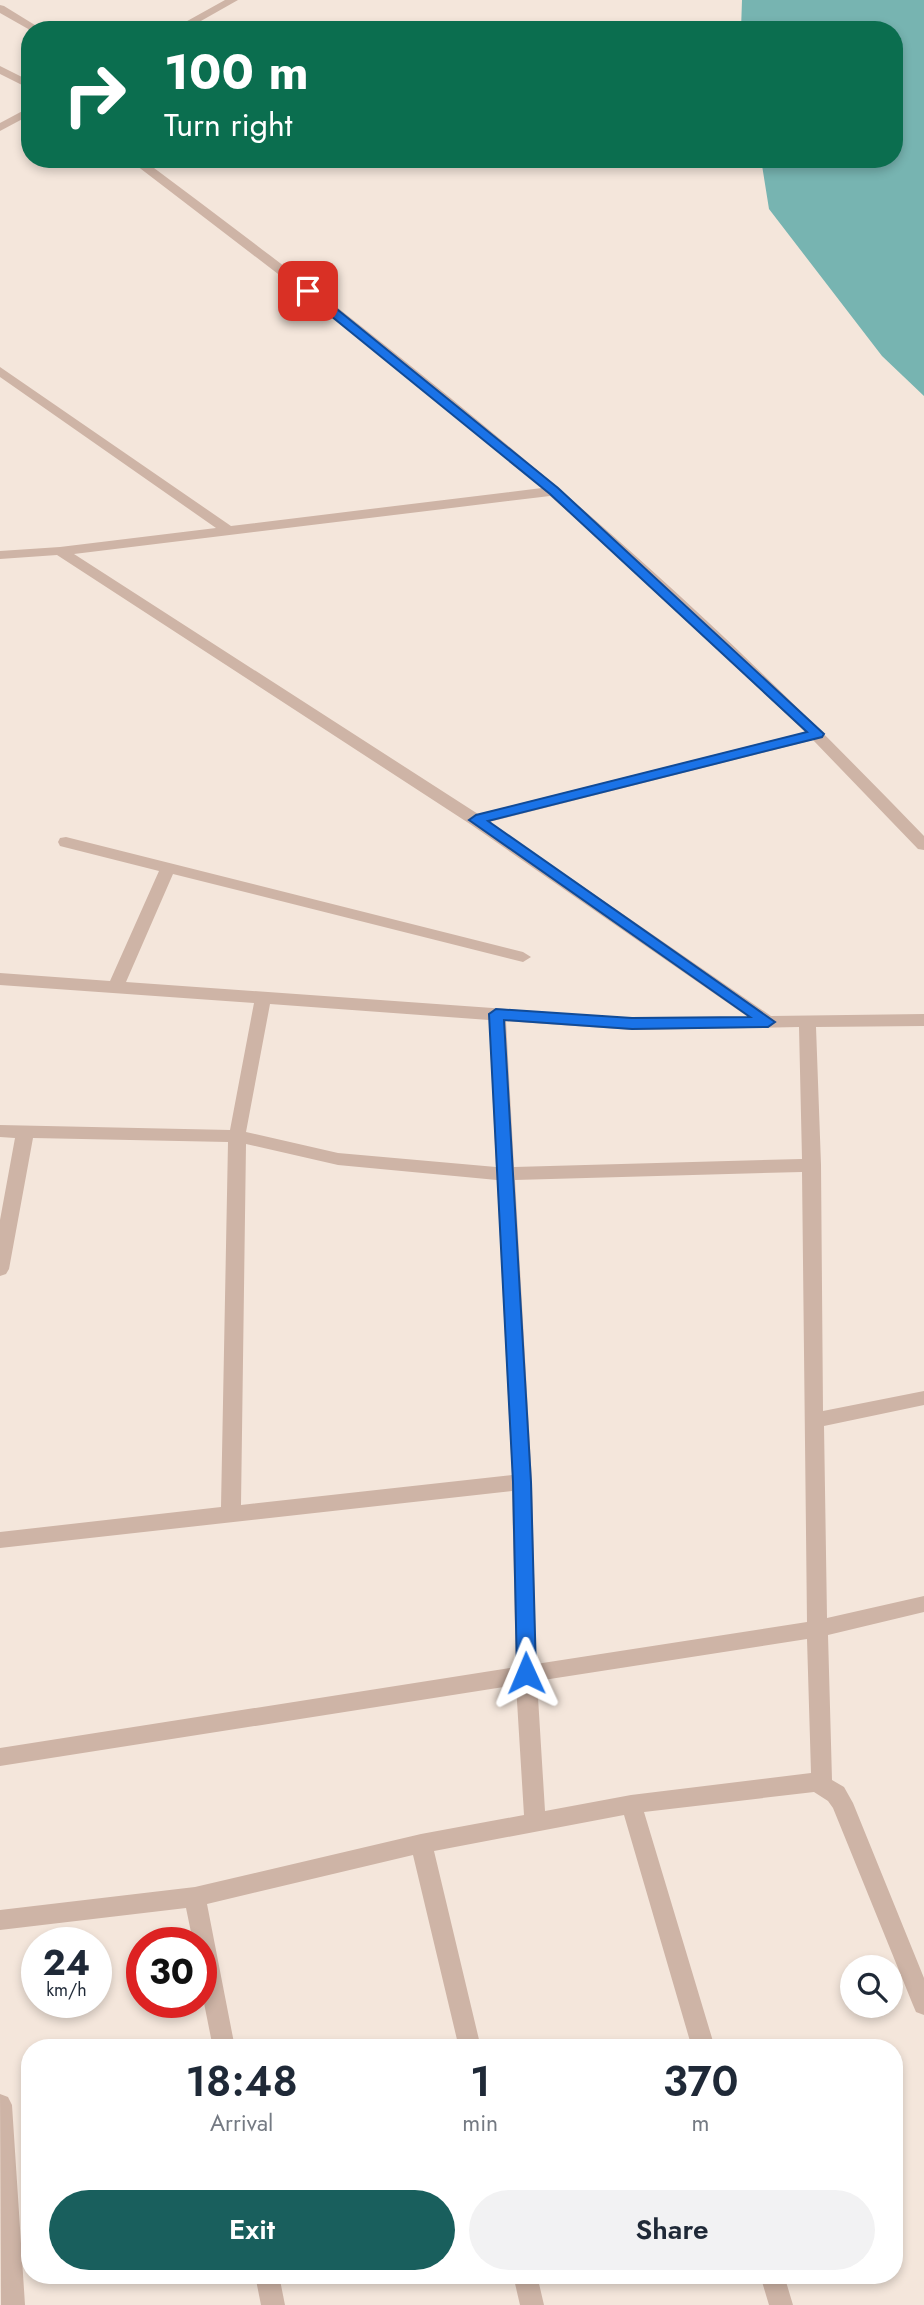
<!DOCTYPE html>
<style>
body{margin:0;font-family:Jost,sans-serif;background:#f2f2f3;color:#1f2937;height:100vh;display:flex;flex-direction:column;font-size:26px;white-space:nowrap}
*{box-sizing:border-box;margin:0}
p{font-size:23px;color:#747a83}
.icon{flex:none;width:38px;height:38px;fill:none;stroke:currentColor;stroke-width:2;stroke-linecap:round;stroke-linejoin:round}
.map{position:relative;flex:1;overflow:hidden}
.details{position:absolute;left:21px;top:2039px;width:882px;height:245px;display:flex;flex-direction:column;background:#fff;border-radius:28px;box-shadow:0 4px 10px #0003}
.details>*{flex:none}
.hud{position:absolute;left:21px;top:21px;width:882px;height:147px;border-radius:28px;box-shadow:0 4px 10px #0003;background:#0b6e4f;color:#fff;overflow:hidden}
.tools{position:absolute;left:840px;top:1955px;display:grid;gap:14px}
.tools a{display:grid;place-items:center;width:63px;height:63px;border-radius:50%;background:#fff;box-shadow:0 4px 10px #0003;font-size:35px}
.speed{position:absolute;left:21px;top:1927px;display:flex;gap:14px;font-size:35px;font-weight:700;text-align:center}
.speed>*{display:grid;place-content:center;width:91px;height:91px;border-radius:50%;background:#fff;box-shadow:0 4px 10px #0003;line-height:1}
.speed small{font-size:18px;font-weight:400}
.speed .limit{border:10px solid #d22;background:#fff;color:#111}
.pin{position:absolute;display:grid;place-items:center;width:60px;height:60px;color:#fff;margin:-30px;border-radius:14px;box-shadow:0 4px 10px #0006}
.me{position:absolute;width:77px;margin:-38px;rotate:359deg;stroke-linejoin:round;filter:drop-shadow(0 0 5px #0008)}
.turn{display:flex;align-items:center;gap:24px;height:147px;padding:0 28px;font-size:32px}
.turn .icon{width:91px;height:91px;stroke-width:2.5}
.turn b{display:block;font-size:49px;line-height:60px}
.eta{display:flex;justify-content:space-evenly;align-items:center;height:119px;text-align:center}
.eta b{font-size:42px;font-weight:600;line-height:49px}
.cta{display:flex;gap:14px;margin-top:auto;padding:14px 28px}
.cta a{flex:1;height:80px;border-radius:42px;background:#195f5d;color:#fff;font-size:28px;font-weight:600;line-height:80px;text-align:center}
.cta a+a{background:#f2f2f3;color:#1f2937}
.map>svg:first-child{display:block}
</style>
<div class="map">
<svg width="924" height="2305" viewBox="0 0 924 2305">
<rect width="100%" height="100%" fill="#f4e6db"/>
<path fill="#77b4b1" d="M742,0h182v396l-42,-40 -113,-147 -8,-50h133v-129h-153z"/>
<g fill="none" stroke-linecap="round" stroke-linejoin="round">
<path fill="#ceb4a6" fill-rule="evenodd" d="M225,0h13l-53,30h-14z
M0,5l4,1 39,24h-13l-30,-17z
M0,66l30,15v8l-30,-15z
M30,107v8l-30,16v-8z
M128,159h14c174,129 345,263 506,408 96,86 186,176 276,269v14l-6,-1 -105,-109 -324,82 282,194 153,-2v12l-108,1 5,138 2,246 101,-20v14l-100,21 3,192 97,-22v16l-96,23 4,145 12,7 9,16 71,175v37l-8,-3 -3,-7 -80,-197 -5,-7 -14,-9 -170,20 71,236h-23l-68,-233 -190,36 47,197h-22l-46,-193 -206,49 28,144h-22l-12,-60v-46h-8l-7,-34 -186,22v-20l195,-23 226,-53 103,-19 -8,-130 -516,81v-18l516,-81 -4,-176 -512,57v-16l221,-25 7,-365 -195,-4 -24,131 -3,5 -6,2v-56l15,-82 -15,-1v-12l230,5 24,-127 -254,-18v-12l110,8 49,-110 -99,-25 -2,-4 2,-4 6,-1 457,115 8,5 -8,5 -350,-88 -47,108 506,36 116,-1 -278,-193 -413,-269 -57,4v-8l60,-4 156,-19 -216,-151v-10l231,159 311,-38 -204,-168zM550,496l88,77 167,159 -327,82 -404,-260zM270,1004l219,16 7,147 -158,-14 -92,-21zM506,1021l126,9 167,-3 3,132 -288,8zM246,1144l92,21 159,15 15,295 -271,30zM802,1172l5,450 -271,42 -4,-182 -17,-302zM807,1639l4,134 -180,22 -86,16 -8,-130z
M0,2094l8,3 4,8 13,200h-24z
M255,2275h24l6,30h-24z
M513,2275h24l7,30h-24z
M760,2275h24l9,30h-24z"/>
</g>
<path fill="#1a73e8" stroke="#114b97" stroke-width="2" d="M304,289h8l246,199 266,246 -2,3 -334,84 287,201 -7,5 -136,2 -128,-9 27,462 5,191 -3,6 -7,2 -6,-2 -3,-6 -4,-191 -24,-468 7,-5 136,9 118,-1 -281,-197 7,-5 331,-83 -257,-238 -246,-200z"/>
</svg>
<div class="tools">
<a><svg class="icon" aria-label="search" viewBox="0 0 24 24"><circle cx="10" cy="10" r="6"/><path d="M15 15l6 6"/></svg></a>
</div>
<div class="speed"><div>24<small>km/h</small></div><div class="limit">30</div></div>
<div class="pin" style="left:308px;top:291px;background:#d93025"><svg class="icon" aria-label="arrive" viewBox="0 0 24 24"><path d="M6 21V4h12l-3 4 3 4H6"/></svg></div>
<svg class="me" style="left:526px;top:1673px" viewBox="-20 -20 40 40"><path d="M0-17L14 15 0 8-14 15z" fill="#1a73e8" stroke="#fff" stroke-width="4"/></svg>
<div class="hud">
<div class="turn"><svg class="icon" aria-label="right" viewBox="0 0 24 24"><path d="M7 20v-9h11M14 6l5 5-5 5"/></svg><div><b>100 m</b>Turn right</div></div>
</div>
<section class="details">
<div class="eta">
<div><b>18:48</b><p>Arrival</p></div>
<div><b>1</b><p>min</p></div>
<div><b>370</b><p>m</p></div>
</div>
<div class="cta"><a>Exit</a><a>Share</a></div>
</section>
</div>
